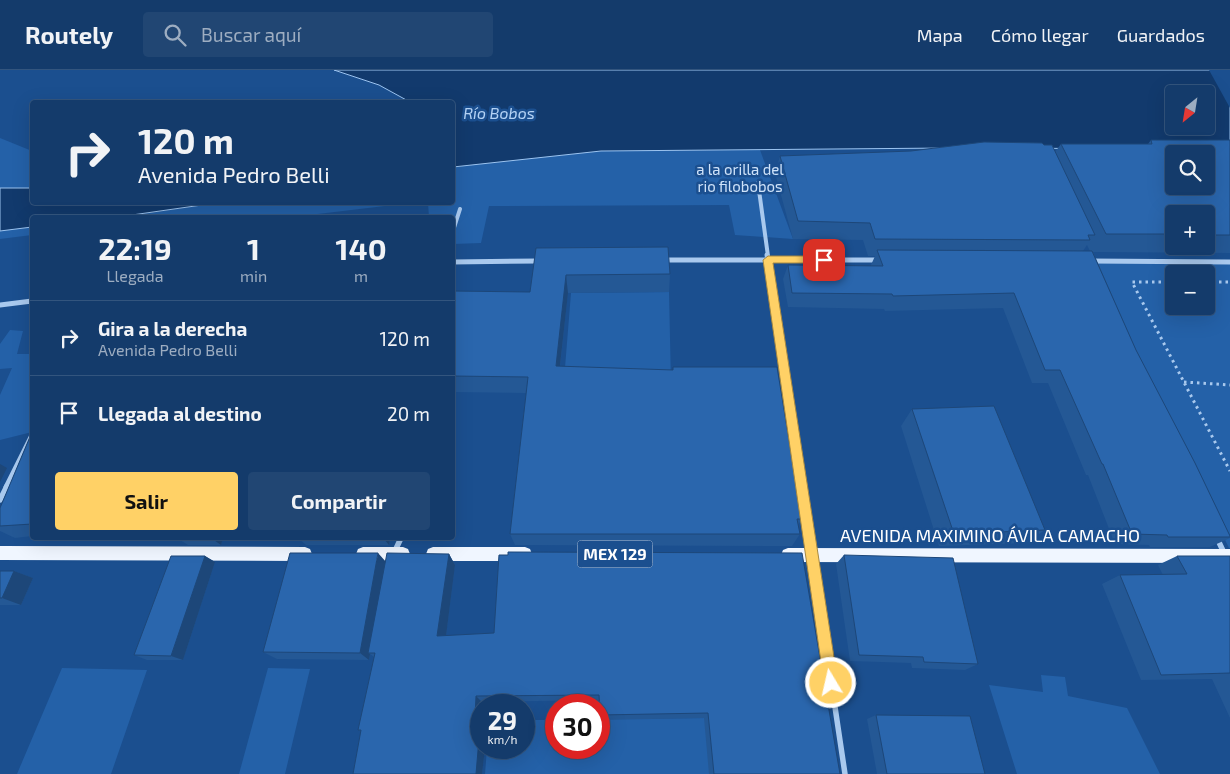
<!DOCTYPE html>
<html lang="es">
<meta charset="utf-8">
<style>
body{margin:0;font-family:"Exo 2",sans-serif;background:#214673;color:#f1f3f6;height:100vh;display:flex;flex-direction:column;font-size:19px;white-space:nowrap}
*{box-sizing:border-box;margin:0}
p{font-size:16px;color:#9dadc1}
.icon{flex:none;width:28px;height:28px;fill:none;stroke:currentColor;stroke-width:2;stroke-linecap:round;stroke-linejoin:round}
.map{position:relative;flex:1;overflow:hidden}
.panel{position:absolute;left:30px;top:145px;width:425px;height:325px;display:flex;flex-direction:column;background:#143b6b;border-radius:5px;box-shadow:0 5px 20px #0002,0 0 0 1px #33557e}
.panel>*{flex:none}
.top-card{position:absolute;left:30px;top:30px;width:425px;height:105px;border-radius:5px;box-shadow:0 5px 20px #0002,0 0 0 1px #33557e;background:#143b6b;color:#f1f3f6;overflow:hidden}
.needle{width:32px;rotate:210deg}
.tools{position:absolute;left:1165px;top:15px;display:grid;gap:10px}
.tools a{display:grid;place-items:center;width:50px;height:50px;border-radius:5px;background:#143b6b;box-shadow:0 5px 20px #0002,0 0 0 1px #33557e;font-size:25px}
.speed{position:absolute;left:470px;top:624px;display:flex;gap:10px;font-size:25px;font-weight:700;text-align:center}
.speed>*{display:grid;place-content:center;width:65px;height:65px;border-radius:50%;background:#143b6b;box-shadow:0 5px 20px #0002,0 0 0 1px #33557e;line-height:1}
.speed small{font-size:12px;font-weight:400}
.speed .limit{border:8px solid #d22;background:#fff;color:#111}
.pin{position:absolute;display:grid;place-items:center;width:42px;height:42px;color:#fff;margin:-21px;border-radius:10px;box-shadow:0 2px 8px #0006}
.me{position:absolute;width:55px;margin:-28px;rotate:351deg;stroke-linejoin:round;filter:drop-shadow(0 0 4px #0008)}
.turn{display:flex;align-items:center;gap:18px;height:105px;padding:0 25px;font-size:22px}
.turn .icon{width:65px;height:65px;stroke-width:2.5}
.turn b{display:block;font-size:35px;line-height:42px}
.eta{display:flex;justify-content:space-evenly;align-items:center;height:85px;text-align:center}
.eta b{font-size:30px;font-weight:700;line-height:35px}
.button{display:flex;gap:10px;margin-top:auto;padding:10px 25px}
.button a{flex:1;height:58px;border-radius:5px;background:#ffd166;color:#111;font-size:20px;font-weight:700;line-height:58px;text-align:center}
.button a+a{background:#214673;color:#f1f3f6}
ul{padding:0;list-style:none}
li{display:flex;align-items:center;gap:15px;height:75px;padding:0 25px;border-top:1px solid #33557e}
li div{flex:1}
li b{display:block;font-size:19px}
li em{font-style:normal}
header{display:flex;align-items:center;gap:30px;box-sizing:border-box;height:70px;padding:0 25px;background:#143b6b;border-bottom:1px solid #33557e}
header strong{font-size:24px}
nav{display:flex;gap:28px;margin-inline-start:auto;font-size:18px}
.search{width:350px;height:45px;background:#214673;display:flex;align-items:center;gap:12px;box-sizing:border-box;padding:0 18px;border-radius:5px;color:#9dadc1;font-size:19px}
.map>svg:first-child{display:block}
</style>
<header>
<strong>Routely</strong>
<div class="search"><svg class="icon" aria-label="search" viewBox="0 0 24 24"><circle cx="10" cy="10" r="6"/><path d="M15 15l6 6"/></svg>Buscar aquí</div>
<nav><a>Mapa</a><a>Cómo llegar</a><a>Guardados</a></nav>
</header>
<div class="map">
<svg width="1230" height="704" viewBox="0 0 1230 704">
<rect width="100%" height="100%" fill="#1b4f8f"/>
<path fill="#2461a8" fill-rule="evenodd" d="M0,68l32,13 -1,41 -31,-2z
M760,80l33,89 -58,-4 -6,-30 -240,1 -8,37 -28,1 -1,-26 -23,-1 -1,-14 24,-1 1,-35 148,-16z
M216,133h194l-126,15h-166z
M32,157v8l-32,4v-8z
M1089,192l141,1v285h-1zM1174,204h32v32h-32z
M669,222l2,92 -107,-4 7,-87z
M10,260l13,1 -6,23h15v78l-32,8v-45l12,-27 -12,1v-25z
M62,598l85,2 -36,104h-94z
M268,598l42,1 -25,105h-46z
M1041,605l24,2 3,19 59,12 33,66h-143l-28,-89 54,7z
M706,648l4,56h-225l2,-26h37v-28h32v28h43v-29z"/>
<path fill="#123a6d" stroke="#9cc4f0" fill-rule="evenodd" d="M334,0h896v79l-282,-1 -347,3 -148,16 -1,-65h-42l-31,-17zM1174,24h32v32h-32z
M0,118h32v14l184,1 -98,14 -86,1v9l-32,4z"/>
<path fill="#1b4f8f" d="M1209,0h21v38z"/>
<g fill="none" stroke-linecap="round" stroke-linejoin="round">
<path stroke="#a9c9ee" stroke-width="3" stroke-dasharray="2.5 4" stroke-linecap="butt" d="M1174,212h-42l98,189
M1206,212h24
M1184,312l46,3"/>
<path stroke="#a9c9ee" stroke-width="4" d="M758,113l10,73
M452,164l8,-25"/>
<path stroke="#a9c9ee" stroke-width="5" d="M767,185l35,232
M663,190h216
M1090,191l140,1
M452,192l87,-1
M0,235l32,-4
M6,417l26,-52"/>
<path stroke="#a9c9ee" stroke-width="5.5" d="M802,416l43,288
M0,430l7,-14
M1217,468l8,17
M394,483l7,-15"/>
<path fill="#f0f6ff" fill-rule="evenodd" d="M0,476l305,1 5,2 2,5 -2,5 -5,2 -305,-1z
M363,477h40l5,2 2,5 -2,5 -5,2h-40l-5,-2 -2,-5 2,-5z
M433,477h92l5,2 2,5 -2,5 -5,2h-92l-5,-2 -2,-5 2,-5z
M788,478l442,1v14l-442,-1 -5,-2 -2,-5 2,-5z"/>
</g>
<path fill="#245895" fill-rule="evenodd" d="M1151,70h79v113l-137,-1 43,98 94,188 -20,9h-60l-1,-2 -34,-1 -27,-69h-2l-38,-92h-16l-29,-75 -118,3 -1,-2 -96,-2 -5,-28 5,-14 83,1v-1l4,-9h-7l-5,-16 -70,-1 -18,-66 5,-17 131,-5 133,-6 11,7 6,-8h87zM1174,144h32v32h-32zM1087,175l3,6h-7z
M536,178l134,26 -1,18 -101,1 -8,74 242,152 -4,6 2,9 -8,12 -277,-1 -5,-11 16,-141 -74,-1v-101l78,1z
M912,339l133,121 -19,13 -87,3 -38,-120z
M32,362v104l-17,2 -15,-7v-23z
M177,468h46l-2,7h-33z
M298,468h92l-1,7h-83z
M449,484l6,11 -9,71 48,-3 5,-78 341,219h-131l-5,-56 -104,2 -1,-20 -117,2v3h-1l-1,35h1v8h4l-3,26h-129l8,-43 -3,-1 16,-73 -4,-3 -1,6 -92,-1 -14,-7 122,-91z
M844,485l134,109 -13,6 -53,-2 -1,-5 -61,-2 -14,-97z
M205,486l10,6 -32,98h-36l-13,-5z
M1177,486h53v162l-18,-39 -71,1 -39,-96 18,-9h43l-5,-10z
M0,501h14l19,7 -12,27h-21z
M876,645l109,59h-108l-10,-55z"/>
<path fill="#1d4779" d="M566,205l2,18 -10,90 -2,-17z
M0,394l7,4 -7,14z
M211,468h12l-2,7z
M383,468h7l-1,7z
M378,483l9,10 -19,90 2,1 -1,6 -9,-7z
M449,484l6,11 -10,79 -8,-8z
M205,486l10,6 -32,98 -12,-4z
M14,501l19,7 -12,27 -19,-7z
M476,626l6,6v3h-1l-1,35h1v8h4l-3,26h-6l-2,-35z"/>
<path fill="#2a66ad" stroke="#1d4779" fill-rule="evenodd" d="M1151,70h79v95h-24v-21h-32v20h-68l-45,-90h91zM1174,84h32v32h-32z
M984,72l58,1 2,2h8l43,90h-7l2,5 -215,-1 -5,-16 -72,-2 -18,-65 131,-5z
M668,177l2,27 -104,1 -10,91 117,4v-3h104l25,152h-5l3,15h-290l18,-157 -76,-1v-85l78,1 6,-44z
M877,180l215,1 44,99 59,113 35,73v1h-62l-1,-2 -35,-1 -29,-70h-1l-42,-94h-15l-31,-77 -121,3 -1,-2 -100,-1 -4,-28 95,1z
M994,336l51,124 -91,4 -42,-125z
M32,362v92l-32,2v-18z
M508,482l294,1 38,221h-126l-6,-61 -108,2 -1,-20 -123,1 -2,43h5l-3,35h-123l8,-44h-3l17,-77h-7l19,-100 62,1 -12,82 57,-3 5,-78h9z
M290,483h88l-18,100 -97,-1z
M844,485l109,3 25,106 -54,-2 -1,-5 -64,-2z
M171,486h34l-34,100 -37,-1z
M1177,486h53v117l-69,2 -41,-100 67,-1z
M0,501h14l-12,27h-2z
M876,645l94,1 15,58h-98z"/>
<path fill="#ffd166" stroke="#a68842" d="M768,186h56l5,4 -5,3h-51l65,420 -2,5 -5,2 -5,-2 -2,-5 -61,-423z"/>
<g text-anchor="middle" stroke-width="5" stroke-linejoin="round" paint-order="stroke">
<g font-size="15" fill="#cfe3fa" stroke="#1b4f8f">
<text x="740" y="105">a la orilla del<tspan x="740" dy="17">rio filobobos</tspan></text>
</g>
<g font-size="16" font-style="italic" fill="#b5d3f5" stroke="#1b4f8f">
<text x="499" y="49">Río Bobos</text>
</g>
<rect fill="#1b4f8f" stroke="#bbcadd" stroke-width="1" x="577.5" y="470.5" width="75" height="27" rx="4"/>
<g font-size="16" font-weight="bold" fill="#fff">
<text x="615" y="490">MEX 129</text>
</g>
<g font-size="18" fill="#fff" stroke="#1b4f8f">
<text x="990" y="472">AVENIDA MAXIMINO ÁVILA CAMACHO</text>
</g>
</g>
</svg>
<div class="tools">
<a><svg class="needle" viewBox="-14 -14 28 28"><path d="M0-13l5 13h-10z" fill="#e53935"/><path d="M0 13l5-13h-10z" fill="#9dadc1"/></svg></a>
<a><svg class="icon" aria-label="search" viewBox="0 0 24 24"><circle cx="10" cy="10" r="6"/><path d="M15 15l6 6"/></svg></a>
<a>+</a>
<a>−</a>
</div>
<div class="speed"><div>29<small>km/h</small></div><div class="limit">30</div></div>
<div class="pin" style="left:824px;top:190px;background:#d93025"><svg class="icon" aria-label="arrive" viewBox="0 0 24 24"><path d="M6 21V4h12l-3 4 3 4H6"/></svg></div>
<svg class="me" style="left:831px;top:613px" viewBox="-20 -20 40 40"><circle r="17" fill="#ffd166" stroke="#fff" stroke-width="3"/><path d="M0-11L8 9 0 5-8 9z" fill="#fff"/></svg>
<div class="top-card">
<div class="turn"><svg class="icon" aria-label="right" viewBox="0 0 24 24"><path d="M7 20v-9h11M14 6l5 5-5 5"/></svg><div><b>120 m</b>Avenida Pedro Belli</div></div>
</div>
<section class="panel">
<div class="eta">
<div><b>22:19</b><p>Llegada</p></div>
<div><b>1</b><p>min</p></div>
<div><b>140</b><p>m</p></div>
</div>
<ul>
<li><svg class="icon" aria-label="right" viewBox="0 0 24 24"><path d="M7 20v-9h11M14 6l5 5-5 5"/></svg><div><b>Gira a la derecha</b><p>Avenida Pedro Belli</p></div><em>120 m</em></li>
<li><svg class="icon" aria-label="arrive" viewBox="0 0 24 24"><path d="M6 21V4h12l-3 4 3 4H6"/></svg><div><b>Llegada al destino</b></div><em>20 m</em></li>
</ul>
<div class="button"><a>Salir</a><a>Compartir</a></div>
</section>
</div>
